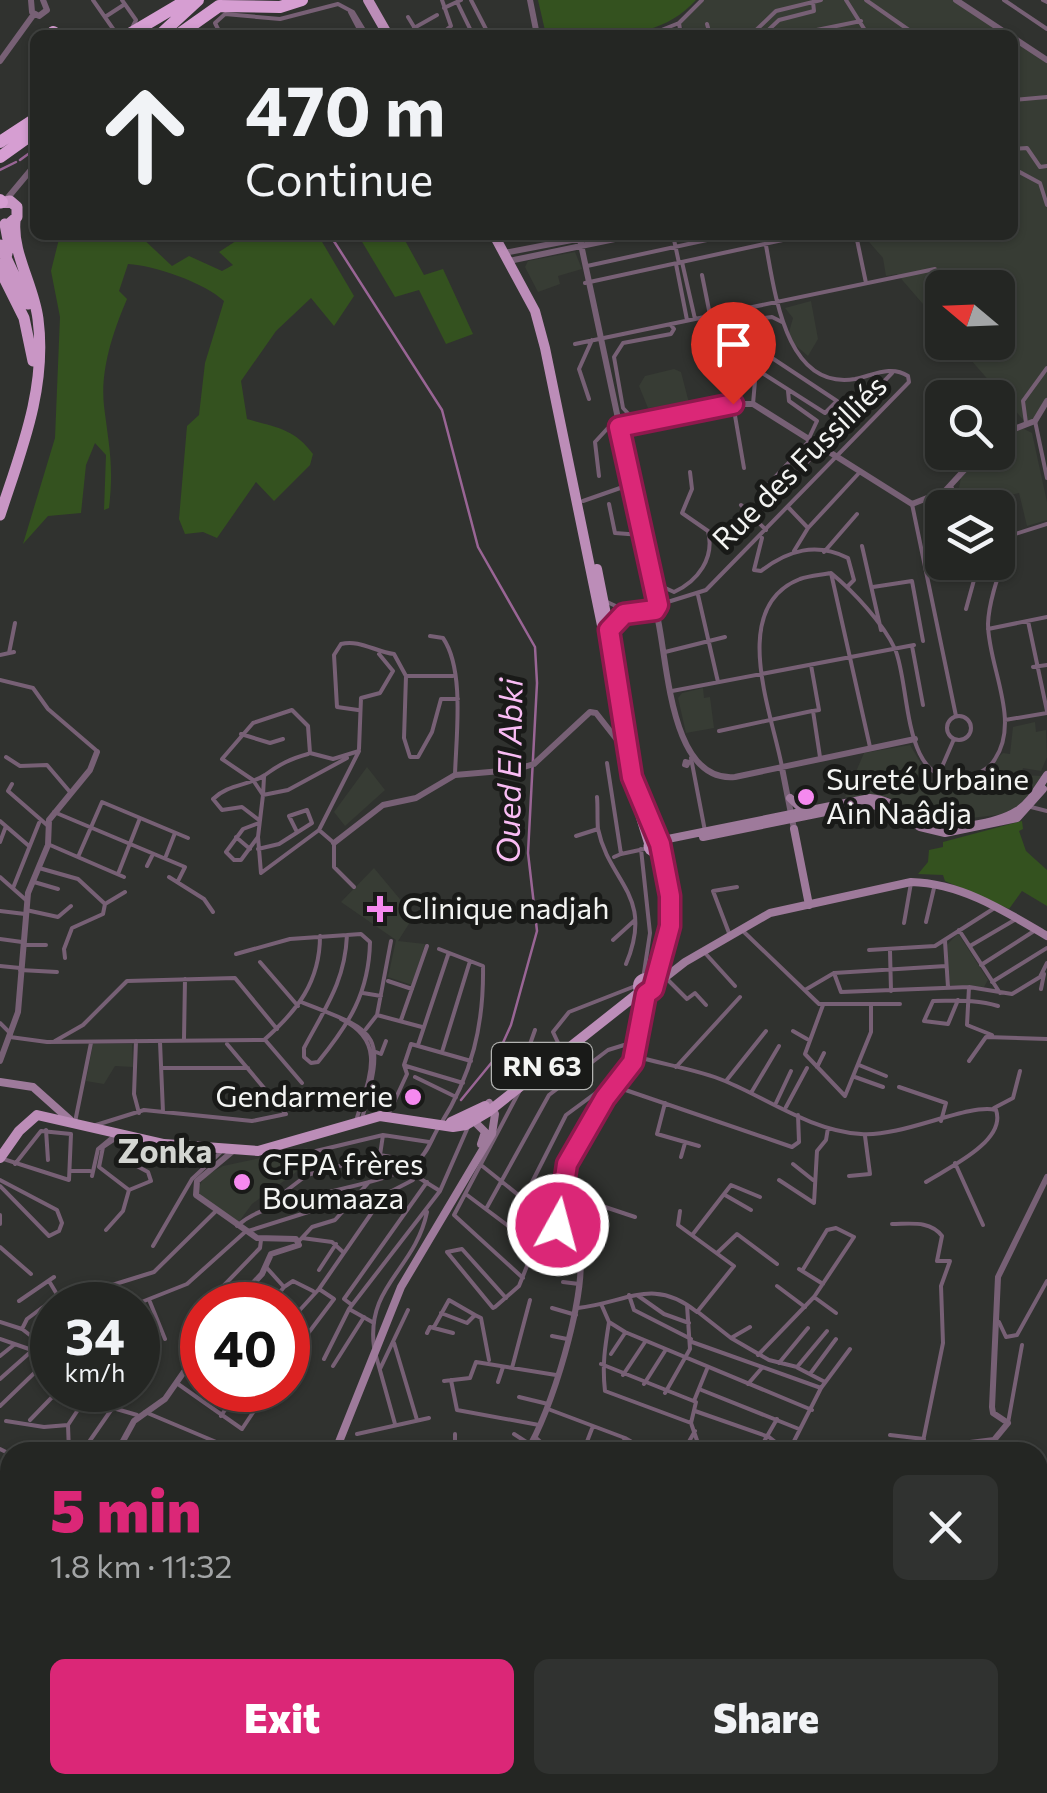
<!DOCTYPE html>
<meta charset="utf-8">
<style>
body{margin:0;font-family:Commissioner,sans-serif;background:#303230;color:#f1f3f6;height:100vh;display:flex;flex-direction:column;font-size:38px;white-space:nowrap}
*{box-sizing:border-box;margin:0}
p{font-size:32px;color:#a3a5a6}
.icon{flex:none;width:55px;height:55px;fill:none;stroke:currentColor;stroke-width:2;stroke-linecap:round;stroke-linejoin:round}
.map{position:relative;flex:1;overflow:hidden}
.side{position:absolute;left:0px;top:1442px;width:1048px;height:352px;display:flex;flex-direction:column;background:#242623;border-radius:30px 30px 0 0;box-shadow:0 2px 8px #0004,0 0 0 2px #414341}
.side>*{flex:none}
.guide{position:absolute;left:30px;top:30px;width:988px;height:210px;border-radius:15px;box-shadow:0 2px 8px #0004,0 0 0 2px #414341;background:#242623;color:#f1f3f6;overflow:hidden}
.needle{width:65px;rotate:289deg}
.fabs{position:absolute;left:925px;top:270px;display:grid;gap:20px}
.fabs a{display:grid;place-items:center;width:90px;height:90px;border-radius:15px;background:#242623;box-shadow:0 2px 8px #0004,0 0 0 2px #414341;font-size:50px}
.speed{position:absolute;left:30px;top:1282px;display:flex;gap:20px;font-size:50px;font-weight:700;text-align:center}
.speed>*{display:grid;place-content:center;width:130px;height:130px;border-radius:50%;background:#242623;box-shadow:0 2px 8px #0004,0 0 0 2px #414341;line-height:1}
.speed small{font-size:25px;font-weight:400}
.speed .limit{border:15px solid #d22;background:#fff;color:#111}
.pin{position:absolute;display:grid;place-items:center;width:85px;height:85px;color:#fff;margin:-102px -42px;border-radius:50% 50% 50% 0;rotate:-45deg;box-shadow:0 0 10px #0007}
.pin .icon{rotate:45deg}
.me{position:absolute;width:110px;margin:-55px;rotate:7deg;stroke-linejoin:round;filter:drop-shadow(0 0 8px #0008)}
.turn{display:flex;align-items:center;gap:35px;height:210px;padding:0 50px;font-size:45px}
.turn .icon{width:130px;height:130px;stroke-width:2.5}
.turn b{display:block;font-size:70px;line-height:85px}
.round{display:grid;place-items:center;flex:none;width:105px;height:105px;border-radius:15px;background:#303230}
.head{display:flex;align-items:center;justify-content:space-between;height:170px;padding:0 50px}
h1{font-size:60px;font-weight:800;line-height:75px;color:#db2777}
.button{display:flex;gap:20px;margin-top:auto;padding:20px 50px}
.button a{flex:1;height:115px;border-radius:15px;background:#db2777;color:#fff;font-size:40px;font-weight:800;line-height:115px;text-align:center}
.button a+a{background:#303230;color:#f1f3f6}
.map>svg:first-child{display:block}
</style>
<div class="map">
<svg width="1047" height="1793" viewBox="0 0 1047 1793">
<rect width="100%" height="100%" fill="#30322f"/>
<path fill="#373c34" d="M700,0h258l53,35h-322l-10,-12z
M1013,36l34,23v341l-12,21 -9,2 -70,-80 42,-1v-54h-56v38l-45,-52 -11,2 -3,-18 -20,-23h149z
M575,252l7,17 -24,7 2,8 -22,8 -13,-25 3,-6z
M811,301l7,38 -10,17 -15,-13 -4,-11 4,-14 -8,-10z
M674,369l7,3 8,31 -41,5 -9,-22 6,-10z
M1022,428l10,5 15,69v18l-20,6 -8,-33 -32,8 1,6h-23l-6,-19 2,-10 23,-25 14,-1v-14z
M703,688l1,10 6,-1 4,31 -28,5 -8,-35 4,-5z
M1035,722l1,10 10,-2 1,27 -6,14 -18,-3 -2,7 22,1 -22,30 -17,8 -65,8 -52,-25h-42l19,-44 46,-8 25,42 6,-6 27,2 35,-30 7,1 3,-27z
M367,767l18,23 -40,36 -11,-14z
M374,868l40,48 -16,25 27,3 -13,41 -24,-8 8,-37 -55,-38z
M958,933l30,47 -4,7 -34,-2 -3,-40z
M93,1044h39l1,23 -18,-1 -11,18 -18,-3z
M307,1148l4,6 -9,4 2,5 -9,10 -43,31 -14,19 -42,-31 9,-16 18,-10z"/>
<path fill="#34521f" d="M538,0h158c-40,44 -97,35 -150,35z
M60,235h79l33,31 17,-10 33,15 11,-6 -14,-13 26,-17h73l36,61 -20,30 -23,-28 -35,33 -35,50 6,38c29,8 48,10 66,35l-3,11 -36,36 -18,-19 -39,56 -14,-6 -18,2 -6,-15 8,-93 12,-11 6,-52 19,-62c-19,-18 -70,-36 -96,-37l-9,27 8,8c-14,33 -27,71 -23,107 5,41 10,59 5,102l-5,2 2,-55 -11,-12 -9,22 -5,48 -33,3 -25,28 32,-106 5,-121 -9,-46z
M358,235h44l22,40 19,-6 30,65 -27,10 -27,-54 -24,7z
M1022,821l1,8 -4,2 7,20 21,19v36l-25,-15 -13,18 -64,-28 -2,-6 -25,-1 10,-12 1,-12 14,-3v-5z"/>
<g fill="none" stroke-linecap="round" stroke-linejoin="round">
<path stroke="#996595" stroke-width="2.5" d="M20,160l15,-11
M0,170l16,-8
M330,235l112,175 36,137 57,100 2,36 -9,170 9,78 -26,94 -14,31 -36,44"/>
<path stroke="#776075" stroke-width="4" d="M93,0l23,33 9,-2
M122,0l14,20 -3,6
M471,0l18,35
M846,0l22,35
M866,0l50,35
M1004,0l43,29
M1043,0l4,2
M457,2l16,33
M444,8l17,-8
M350,12l12,23
M105,17l20,-13
M408,17l11,18
M679,23l2,12
M707,24l3,11
M414,28l23,-13
M221,35l-6,-12 10,-9 55,5 58,-15 15,8 14,23
M314,35l9,-3
M440,35l11,-9 -9,-26
M649,35l30,-12 23,-23
M751,35l25,-24 45,-11
M763,35l16,-15 35,-9 -1,-9
M792,35l69,-14
M1012,100l35,-3
M1012,149l15,-1 13,19 7,-1
M1012,168l28,15 7,22
M673,235l6,28
M856,235l10,48
M682,262l13,57
M676,264l11,56
M587,266l143,-31
M702,275l10,50 60,-8 10,5
M585,283l221,-48
M670,324l4,5 -3,5 -48,9 -9,14 9,51 11,12 -5,30 34,137 11,5c24,-11 41,-34 34,-61l-26,-18 10,-24 -2,-17
M575,344l360,-75
M788,391l1,10 28,20 -8,17
M589,399l-10,-30 13,-29
M733,404l11,64
M753,404l3,-35 10,-15 71,47 -12,12 -69,-44
M1035,421l12,57
M1026,423l-3,-22 24,-33
M599,476l-4,-34 12,-13 7,-2
M951,486l10,22
M759,494l52,-55
M583,501l40,-14 -11,-59
M609,504l6,29 26,2
M912,504l44,212
M741,505l25,25
M788,507l20,21
M754,518l138,-145
M998,533l14,2
M762,538l-8,32 7,1c27,-21 55,-29 87,-13l6,22 -6,6
M862,546l19,84
M794,551l14,-23 51,-55
M824,552l33,-38
M831,573l39,174
M873,587l39,-6 11,60
M698,595l20,87
M605,601l15,7 28,-4
M658,605l48,-15 203,-208 -1,-6c-17,-11 -34,-1 -53,3 -73,12 -81,-96 -91,-144
M966,609l13,-47
M1028,621l19,90
M611,628l13,-13 25,-6
M988,629l59,-12
M430,636l13,2c22,32 13,99 12,137
M912,646l11,59
M665,652l60,-15
M9,653l6,-30
M0,655l14,-3
M811,665l8,45 -6,1 7,46
M1033,667l14,-2
M453,676h-47l-2,62 6,19h8l14,-25 9,-33h17
M0,680l33,8 15,21 49,42
M672,691l242,-46
M358,710l-21,-3 -3,-52 7,-11c18,-5 35,8 53,10l12,22
M947 728a12 12 0 1 1 24 0a12 12 0 1 1-24 0Z
M1005,720l42,-7
M719,731l93,-20
M241,734l29,9 13,-4
M359,749l2,-51 19,-5 13,-22 -14,-17
M6,757l14,9 27,-1 23,27
M691,758l14,73
M685,761l4,1 -2,4 -3,-1z
M607,763l14,91 -7,3
M782,767c-10,-54 -54,-160 18,-188 9,-3 21,-4 31,-6 22,18 52,50 64,76 16,37 6,138 68,129 12,-2 26,-8 32,-19 26,-39 -7,-93 -7,-135 1,-29 16,-62 24,-89l35,-11
M938,776l16,-37
M264,777l-1,18 25,-5 59,-32
M12,784l-4,7 39,34
M597,797c1,10 0,22 1,32 11,54 57,66 28,135
M1031,807l16,4
M54,812l131,55 -7,14
M259,820l-17,-13 -20,3 -9,-11c15,-15 36,-13 52,-24 15,-11 25,-16 43,-21
M0,821l29,25
M319,830l-58,43 -3,-36 5,-42 -10,-15 -31,-21 31,-36 39,-13 16,16 2,27 23,6 26,-8 -40,79 15,13v24l20,20
M576,836l22,-7
M236,837l14,12
M258,837l-17,23h-7l-8,-8 17,-23 16,-6
M0,842l6,-16
M50,845l74,32
M258,849l21,-5 33,-21 -5,-13 -18,6 8,16
M641,849l9,84 -7,46
M621,854l28,-6
M166,856l9,-23
M78,857l24,-55 86,36
M147,866l6,-12
M39,868l39,11 27,25 -2,10 -31,14 -8,21 1,9
M118,874l22,-56
M0,877l26,23
M169,877l35,22 9,13
M34,882l24,7
M13,888l26,-65
M105,904l20,-12
M26,910l32,7 13,-11
M0,911l25,3
M926,922l8,-34
M904,923l7,-40
M959,930l41,63
M744,932l75,72h81
M729,933l-16,-42 24,-4
M347,935l14,-1 9,8c-1,51 -21,82 -52,120l-7,1 -7,-6v-9c21,-40 41,-66 43,-113z
M0,939l22,3
M613,940l22,-20
M945,941l3,46
M26,945h20
M970,946l48,-28
M869,950l66,-4 58,-37
M890,951l1,40
M705,953l30,33
M236,954l54,-15 57,-4
M260,962l38,44
M981,965l53,-34
M0,966l20,2
M20,970l37,2
M834,973l7,19 128,-5 43,7 28,-17 7,-14
M667,979l20,20 8,-6 11,12
M388,981l24,8
M992,982l55,-34
M969,987l-2,38 25,10
M1041,989l3,-15
M805,990l29,-17 112,-7
M363,993l18,3
M958,1000l-10,24 -24,-3 9,-20c22,0 44,-2 65,5
M301,1002c81,31 84,31 61,117
M823,1005l-18,49 40,42 26,-64v-28
M377,1015l14,-74
M341,1019c48,23 27,61 15,102
M401,1020l26,-74
M0,1023l11,11
M366,1029l11,-14 45,12
M793,1031l14,8
M10,1037l37,5 217,-2c33,-29 56,-58 56,-104
M184,1039l1,-60
M55,1041l28,-16 44,-44 108,-3 42,51
M136,1041l-2,53 5,19
M266,1041l36,42
M160,1042l3,70
M418,1045l30,-90
M560,1047l-7,-15 16,-20 69,-27
M376,1052l5,2 5,-13
M442,1052l28,-91
M635,1056c29,9 62,13 90,25 43,18 87,50 136,53 43,3 106,-31 135,-24 11,31 -48,58 -70,72
M969,1061l17,-24 61,2
M859,1065l27,11
M406,1066l57,17
M676,1067l64,-70
M817,1067l7,-14
M161,1068h87
M415,1077l41,20
M855,1077l28,10
M517,1081l18,-51
M726,1081l40,-50
M899,1087l47,16 -5,18
M520,1090l-66,125 69,63
M751,1093l28,-47
M665,1103l-8,31 42,12
M776,1103l15,-32
M786,1107l21,-39
M994,1108l19,-10 7,-27
M388,1115l19,-41 -3,-9 7,-21 60,17
M75,1122l16,-79
M96,1125l48,-15 108,11 34,-7 -59,-70
M46,1130l2,30
M118,1137l-15,10 -4,20 30,23 22,-9 -3,-9 -13,-7
M380,1155l3,-20
M681,1157l4,-14
M0,1158l69,22 2,-46 -30,-3 -26,33
M955,1163l28,62
M793,1164l20,16
M481,1165l66,53
M70,1171h20
M319,1172l-6,-15 3,-6 67,-16 46,7
M92,1176l6,-27 17,-14
M380,1176l25,-16
M849,1176l21,-2 -5,-38
M0,1180l57,30 5,13 -3,8 -10,5 -49,-50
M779,1180l35,23 3,-52 9,-11 2,-12
M286,1191l21,-16 73,-20 27,5 9,16 24,15
M560,1192l75,25
M467,1195l68,51
M725,1195l26,15
M523,1200l43,-85 42,-31 184,63 7,-5 -1,-27
M486,1209l63,-114 59,-45 29,-9
M0,1215v9
M892,1224c18,0 38,-4 50,12l-5,25h13l-9,25 2,57 -22,108
M237,1226c22,-20 52,-21 78,-30 28,-9 78,-16 101,-33 12,-10 16,-26 24,-38 32,-50 44,-100 43,-159l-44,-17
M106,1230l17,-19 6,-21
M693,1234l38,-49 29,12
M302,1238l30,4 11,10
M299,1241l13,-14 23,-7 34,-38
M153,1246l39,-67 31,-29
M0,1247l31,27
M717,1253l20,-19 40,30
M266,1267l18,20 -14,18
M799,1269l24,15
M319,1270l17,-26
M563,1282l16,2
M777,1286l28,21
M284,1287l9,-6 20,10
M96,1290l58,-18 62,-61
M629,1295l5,15 57,29
M637,1295l27,19 25,9
M814,1297l22,16
M506,1298l-44,-49 -15,3 46,56 2,-1 24,-21 26,-65 6,-5 7,3
M19,1301l35,-24
M150,1302l15,37
M134,1305l53,-21 58,-52 111,-35
M205,1305l55,-57 1,-8
M352,1305l-8,-6 83,-117
M602,1306l7,16 16,10 187,78
M552,1308l24,7
M578,1308c48,-5 75,-32 119,4l37,-46 -56,-41 2,-14
M349,1309l25,14
M698,1312l33,26 19,-11
M441,1313l26,10 8,-8 6,3 8,42
M0,1322l22,7 17,13
M999,1322l7,15 11,-2 30,-54
M288,1323l31,-34 65,-94 29,-15 1,-6
M434,1327l15,-27 26,15
M22,1329l5,-10 31,-23 -9,-15
M138,1332l5,13
M427,1333l3,-6 23,6
M552,1336l15,3
M731,1338l38,22 28,7 30,-36
M0,1339l29,10
M692,1342l129,46
M394,1343l23,77
M374,1347c-8,-62 41,-77 53,-135
M288,1348l7,6
M611,1354l14,-21
M758,1355l56,-58 40,-60 -18,-9 -9,2 -25,41
M0,1356l15,-12
M376,1356l19,68
M324,1359l25,-50 91,-118 28,-64
M288,1360l46,-61 -15,-10
M779,1363l29,-35
M601,1364l95,38 -5,21 -86,-32c-3,-26 0,-44 4,-69
M333,1366l31,-49
M512,1368l18,-68
M798,1368l27,14
M380,1369l28,-59
M810,1374l26,-35
M623,1375l22,-33
M0,1379l52,-46
M451,1380l6,30 82,15
M444,1381l26,-3 6,-16 80,13
M498,1382l5,-15
M178,1384l64,45 26,-39
M644,1384l21,-33
M748,1384l13,-15
M699,1389l100,40
M665,1393l25,-44 -3,-44
M519,1397l29,7
M694,1401l13,-32
M0,1406l52,-50
M113,1408l24,7
M548,1409l77,29 24,14
M695,1411l74,26 19,15
M145,1412l76,32 5,8
M221,1416l17,-26
M30,1420l29,-30
M6,1421l38,6 24,-2
M691,1423l10,29
M1008,1423l14,-78
M357,1434l72,-16
M514,1434l17,11
M890,1435l34,4
M535,1437l17,15
M25,1443l3,9
M0,1449l10,5
M789,1451l32,-63 29,-39
M69,1452l-1,-27 23,-35
M82,1452l43,-62
M455,1452v-18
M583,1452l10,-26
M619,1452l6,-14
M683,1452l12,-21
M758,1452l19,-33
M0,1475l10,-14
M0,1532v4
M0,1646l10,3
M0,1771l10,-15
M491,1785l17,8
M569,1785l8,8
M597,1785l13,8
M638,1785l9,3
M867,1785l4,8
M872,1785l4,8
M179,1788l1,5
M13,1793l14,-8
M52,1793l9,-8
M85,1793l2,-8
M126,1793l3,-8
M426,1793l4,-8
M471,1793l4,-8
M518,1793l4,-8
M525,1793l15,-8
M555,1793l4,-8
M671,1793l3,-8
M706,1793l2,-8
M725,1793l2,-8
M757,1793l3,-8
M830,1793l16,-8
M880,1793l14,-8
M928,1793l15,-8
M970,1793l14,-8"/>
<path stroke="#776075" stroke-width="6" d="M31,0l1,12 7,4 8,-6 -4,-10
M530,0l7,35
M956,0l53,35
M1012,37l35,23
M0,61l34,-47
M5,201l30,-36
M579,235l78,367
M504,253l94,-18
M509,261l125,-26
M619,427l114,-23h20l159,100 33,-13 36,-39
M998,435l37,-14 12,-20
M648 605a5 5 0 1 1 10 0a5 5 0 1 1-10 0Z
M658,620c10,46 13,163 77,157l180,-38
M782,768l12,61
M334,843l49,-38 33,-7 39,-23 59,-5 20,-6 56,-52 6,1 22,28
M0,1061l18,-49 10,-119 20,-48 1,-25 41,-50 7,-18
M233,1151l-36,30 -1,14 61,43 39,1 3,6 -28,9 -9,20 -29,31
M117,1452l17,-31 31,-22 37,-53
M526,1452c25,-38 60,-155 54,-200l-22,-27 2,-33 9,-33 36,-61 28,-36 13,-69
M920,1452h1
M965,1452l5,-9 24,-3 14,-17 -15,-10 -1,-6 6,-130 49,-100
M0,1594l10,-42"/>
<path stroke="#9e7a9b" stroke-width="8" d="M790,798l15,14
M794,829l15,76
M703,837l162,-33 24,4 31,19 25,6 72,-15 26,-29
M658,841l212,-43c24,2 35,16 56,25 21,10 72,0 91,-12 13,-8 21,-23 30,-36
M653,987l32,-25 85,-49 141,-31c50,1 94,29 136,54
M0,1082l33,5 37,33
M473,1120l12,12 -4,12
M335,1452l66,-165 91,-153 3,-20 -6,-11
M297,1785l2,8"/>
<path stroke="#bc8db8" stroke-width="10" d="M368,0l20,35
M494,235l41,76 10,37 75,365 8,62 21,68
M597,569l20,101
M648.5 846a5.5 5.5 0 1 1 11 0a5.5 5.5 0 1 1-11 0Z
M638 986a8 8 0 1 1 16 0a8 8 0 1 1-16 0Z
M653,982l18,-66 -13,-66
M451,1122l34,-16
M0,1158l19,-27 18,-16 127,29 94,7 122,-35 73,11 13,-2 22,-13 153,-121"/>
<path stroke="#c996c5" stroke-width="11" d="M0,203l10,-2 7,6v10l-8,7
M5,224l4,21 -7,29 22,44 9,43
M0,245l28,59
M0,515c21,-64 47,-127 38,-196 -4,-33 -26,-66 -23,-98
M1038,1665l9,-4
M1038,1677l9,-3
M799,1793l14,-8
M816,1793l14,-8"/>
<path stroke="#d69ed2" stroke-width="12" d="M53,32l5,3
M128,35l59,-35
M160,35l38,-35
M178,35l41,-29 61,1 22,-7
M0,142l35,-23
M0,157l35,-25
M0,200l2,2"/>
</g>
<g fill="none" stroke-linecap="round" stroke-linejoin="round">
<defs>
<path id="route" d="M558,1225l9,-61 38,-66 28,-36 13,-68 7,-5 17,-63v-30l-10,-52 -28,-67 -23,-147 15,-16 31,-4 3,-5 -39,-178 114,-23"/>
</defs>
<use href="#route" stroke="#8e194d" stroke-width="25"/>
<use href="#route" stroke="#db2777" stroke-width="18"/>
</g>
<g fill="#f589ef" stroke="#191a18" stroke-width="4">
<circle cx="806" cy="797" r="10"/>
<path d="M375 894h10v10h10v10h-10v10h-10v-10h-10v-10h10z"/>
<circle cx="413" cy="1097" r="10"/>
<circle cx="242" cy="1182" r="10"/>
</g>
<g text-anchor="middle" stroke-width="10" stroke-linejoin="round" paint-order="stroke">
<rect fill="#191a18" stroke="#b2b3b1" stroke-width="2.5" x="492" y="1043" width="100" height="46" rx="8"/>
<g font-size="28" font-weight="bold" fill="#f3f4f2">
<text x="542" y="1076">RN 63</text>
</g>
<g font-size="30" fill="#f3f4f2" stroke="#191a18">
<text transform="translate(800 463) rotate(-45)" y="10">Rue des Fussilliés</text>
</g>
<g font-size="30" fill="#f3f4f2" stroke="#191a18" text-anchor="start">
<text x="826" y="790">Sureté Urbaine<tspan x="826" dy="34">Ain Naâdja</tspan></text>
<text x="402" y="919">Clinique nadjah</text>
<text x="393" y="1107" text-anchor="end">Gendarmerie</text>
<text x="262" y="1175">CFPA frères<tspan x="262" dy="34">Boumaaza</tspan></text>
</g>
<g font-size="32" font-style="italic" fill="#f9bcf4" stroke="#191a18">
<text transform="translate(510 771) rotate(-89)" y="11">Oued El Abki</text>
</g>
<g font-size="32" font-weight="bold" fill="#d3d5d1" stroke="#191a18">
<text x="165" y="1163">Zonka</text>
</g>
</g>
</svg>
<div class="fabs">
<a><svg class="needle" viewBox="-14 -14 28 28"><path d="M0-13l5 13h-10z" fill="#e53935"/><path d="M0 13l5-13h-10z" fill="#a3a5a6"/></svg></a>
<a><svg class="icon" aria-label="search" viewBox="0 0 24 24"><circle cx="10" cy="10" r="6"/><path d="M15 15l6 6"/></svg></a>
<a><svg class="icon" aria-label="layers" viewBox="0 0 24 24"><path d="M12 4l9 5-9 5-9-5zM3 14l9 5 9-5"/></svg></a>
</div>
<div class="speed"><div>34<small>km/h</small></div><div class="limit">40</div></div>
<div class="pin" style="left:733px;top:404px;background:#d93025"><svg class="icon" aria-label="arrive" viewBox="0 0 24 24"><path d="M6 21V4h12l-3 4 3 4H6"/></svg></div>
<svg class="me" style="left:558px;top:1225px" viewBox="-20 -20 40 40"><circle r="17" fill="#db2777" stroke="#fff" stroke-width="3"/><path d="M0-11L8 9 0 5-8 9z" fill="#fff"/></svg>
<div class="guide">
<div class="turn"><svg class="icon" aria-label="ahead" viewBox="0 0 24 24"><path d="M12 20V5M6 11l6-6 6 6"/></svg><div><b>470 m</b>Continue</div></div>
</div>
<section class="side">
<div class="head"><div><h1>5 min</h1><p>1.8 km · 11:32</p></div><a class="round"><svg class="icon" aria-label="close" viewBox="0 0 24 24"><path d="M6 6l12 12M18 6L6 18"/></svg></a></div>
<div class="button"><a>Exit</a><a>Share</a></div>
</section>
</div>
